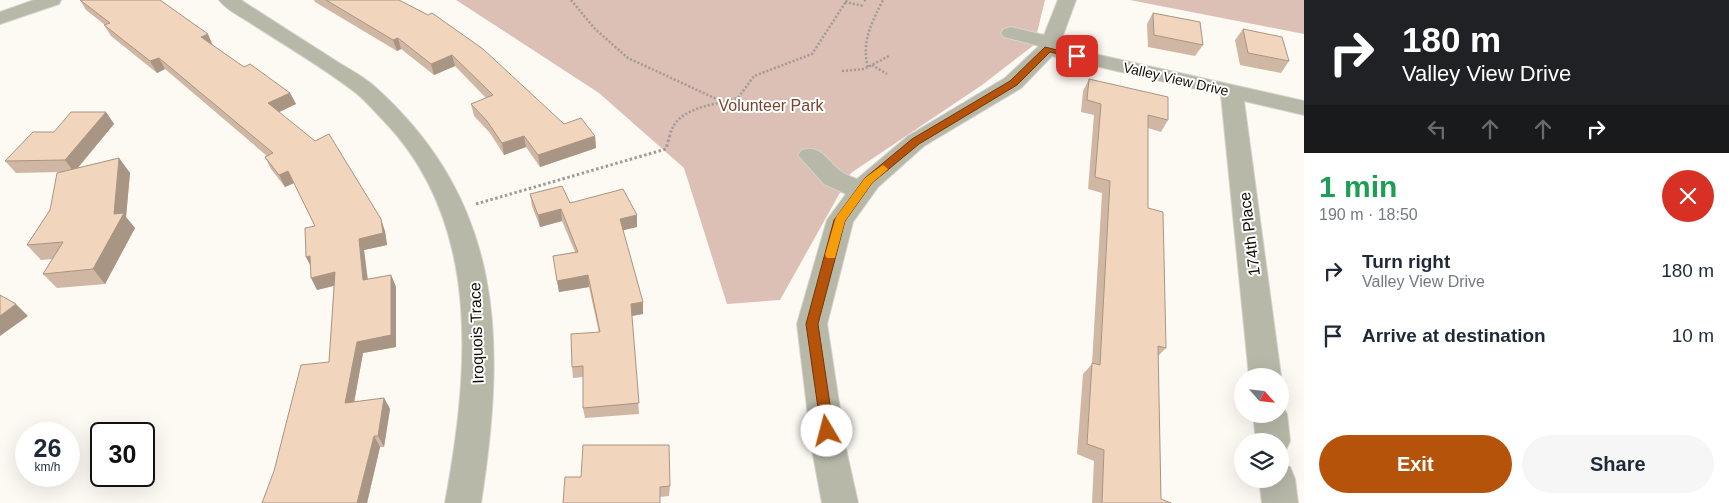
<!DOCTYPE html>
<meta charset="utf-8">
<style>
body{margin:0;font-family:Arial,sans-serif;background:#f6f6f7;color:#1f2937;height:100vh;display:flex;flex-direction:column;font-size:19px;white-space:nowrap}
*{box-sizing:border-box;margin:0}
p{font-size:16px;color:#747a83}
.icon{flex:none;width:28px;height:28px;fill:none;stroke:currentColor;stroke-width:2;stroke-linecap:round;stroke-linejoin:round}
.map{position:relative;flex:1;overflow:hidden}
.panel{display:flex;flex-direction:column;background:#fff;width:425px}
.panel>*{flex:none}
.guide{background:#202124;color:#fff;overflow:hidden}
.needle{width:32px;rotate:117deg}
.fabs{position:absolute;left:1234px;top:368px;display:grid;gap:10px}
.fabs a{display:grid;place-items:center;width:55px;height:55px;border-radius:50%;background:#fff;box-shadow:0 5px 20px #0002;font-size:25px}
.speed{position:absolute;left:15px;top:422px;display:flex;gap:10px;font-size:25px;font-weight:700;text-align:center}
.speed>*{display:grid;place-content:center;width:65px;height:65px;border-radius:50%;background:#fff;box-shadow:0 5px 20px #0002;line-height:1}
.speed small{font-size:12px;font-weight:400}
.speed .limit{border:2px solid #111;border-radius:8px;background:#fff;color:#111}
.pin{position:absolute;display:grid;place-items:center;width:42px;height:42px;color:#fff;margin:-21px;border-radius:10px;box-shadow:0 2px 8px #0006}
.me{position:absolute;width:55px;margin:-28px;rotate:352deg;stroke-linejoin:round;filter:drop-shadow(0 0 4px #0008)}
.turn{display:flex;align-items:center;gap:18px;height:105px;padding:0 15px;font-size:22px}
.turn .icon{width:65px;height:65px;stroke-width:2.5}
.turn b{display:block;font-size:35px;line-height:42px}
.lanes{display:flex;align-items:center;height:48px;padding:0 15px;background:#0003;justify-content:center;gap:25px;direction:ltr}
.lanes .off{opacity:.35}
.round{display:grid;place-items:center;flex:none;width:52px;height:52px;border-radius:26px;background:#f6f6f7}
.head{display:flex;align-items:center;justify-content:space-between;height:85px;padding:0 15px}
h1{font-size:30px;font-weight:700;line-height:38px;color:#1e9e55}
.cta{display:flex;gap:10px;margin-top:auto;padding:10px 15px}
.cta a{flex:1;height:58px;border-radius:30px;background:#b45309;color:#fff;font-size:20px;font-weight:700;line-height:58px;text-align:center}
.cta a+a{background:#f6f6f7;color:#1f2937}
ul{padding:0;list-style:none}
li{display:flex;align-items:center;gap:15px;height:65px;padding:0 15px}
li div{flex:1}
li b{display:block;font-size:19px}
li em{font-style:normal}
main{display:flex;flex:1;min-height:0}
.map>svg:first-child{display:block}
</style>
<main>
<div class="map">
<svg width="1304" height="503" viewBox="0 0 1304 503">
<rect width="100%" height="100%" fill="#fdf9f3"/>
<path fill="#dcbfb5" d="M456,0h589l-11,45 -52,40 -131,88 -71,127 -53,4 -43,-136 -85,-75z
M1130,0h174v34z"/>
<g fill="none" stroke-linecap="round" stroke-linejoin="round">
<defs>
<path id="minor" d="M34,0h27l-2,4 -59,20v-12z
M219,0h22c30,20 61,39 92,59 13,9 29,16 41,27 131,117 132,255 107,417h-36c24,-130 38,-280 -62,-383 -9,-9 -17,-19 -27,-27 -32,-25 -69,-46 -104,-69 -10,-7 -26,-14 -33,-24z
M1058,0h18l-17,46 245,55v14l-60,-14 37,275 -1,2v-2h-31l-28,-281 -169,-39 -31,32 -97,58 -46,41 -25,35 -26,102 19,125 12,54h-36l-10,-54 -15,-125 30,-104 19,-26 -22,-10 -26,-29 4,-5c20,-6 25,12 40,22 4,3 10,5 15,7l51,-43 97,-58 34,-32 -35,-9 -3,-4 3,-4 7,-2 33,8z
M1280,403l7,11 3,27 -5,11 -5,2v-13h-24l-3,-27h27z
M1280,463l10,4 5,12 3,24h-36l-3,-24h21z"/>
</defs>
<use href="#minor" stroke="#d7d3cd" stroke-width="2"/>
<path stroke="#a09b94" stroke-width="2.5" stroke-dasharray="2 2" stroke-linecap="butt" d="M571,0l24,29 33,29 95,44c-18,4 -46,9 -52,30
M864,0l3,1
M845,2l19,4
M872,65l15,9
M868,67c-7,-25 4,-45 15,-67
M842,71l22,-2 25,-13
M723,102l15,-4 16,-22 58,-22 35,-54"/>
<path stroke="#a09b94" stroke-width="3" stroke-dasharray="2.5 2.5" stroke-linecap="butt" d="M476,204l190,-55 5,-18"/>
<use href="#minor" fill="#b8b8a9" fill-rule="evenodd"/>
</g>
<path fill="#d0b7a3" d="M80,0h80l53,46 31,21 46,26 6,11 -17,8 106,119 2,14 -23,5 4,29 23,-4 5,12v60l-33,6 -9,49 30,-4 6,11 -6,38h-4l-13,56h-105l67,-141 5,-76 -17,4 -2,-64 -21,-43 -9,4 -14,-18 -6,-12 2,-1 -102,-87 -8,4 -46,-37 -7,-11h1l-19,-15z
M314,0h85l165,124 31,12 1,12 -56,19 -14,-20 -22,8 -14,-22 -16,-17 -3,-12 15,-6 -31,-32 -21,9 -33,-26 -4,2 -82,-49z
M1153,13l50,32 -8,11 -47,-9 -1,-23z
M1243,29l46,32 -8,12 -41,-8 -5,-25z
M1089,79l79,41 -7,12 -13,-4v80l18,140 -8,8 3,143 10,4h-79l2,-42 -17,-7 6,-80 9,-10 10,-171 -14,-4 6,-74 -13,-3 2,-21z
M106,112l8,12 -36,44 41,-10 11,15 -4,44 9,11 -30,56 -48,4 -14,-14 9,-15 -11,1 -14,-15 23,-35 9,-38 -43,1 -11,-12 49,-29z
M530,194l40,9 67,24 -14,3 20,84 -11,2 7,98 -54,4 -2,-10v-31l-10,1 -1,-11 27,-34 -10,-46 -30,5 -6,-36 22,-4 -13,-31 -22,6 -8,-21z
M565,477l105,9 -1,10 -9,1z"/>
<path fill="#a99584" d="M208,34l5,12 -12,-9z
M398,38l3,11 -4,2 -4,-11z
M452,55l3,11 -21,9 -3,-11z
M159,58l6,11 -8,4 -7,-12z
M290,93l6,11 -23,11 -5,-12z
M106,112l8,12 -40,48 -9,-12z
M524,136l2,11 -22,8 -2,-12z
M595,136l1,12 -56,19 -2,-12z
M119,158l11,15 -4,44 9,11 -30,56 -12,-15z
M288,171l6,12 -9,4 -6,-12z
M561,209l1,12 -22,6 -2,-12z
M637,215v12l-17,4v-12z
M381,219l4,12 2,14 -23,5 5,42 -6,-12 -4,-41z
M310,256l2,13 -6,-12z
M335,272l5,12 -23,6 -6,-12z
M391,275l5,12v60l-33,6 -11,61 -7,-11 12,-61z
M588,275l1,12 -30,5 -2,-11z
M643,302v12l-12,2v-12z
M16,304l12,12 -28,20v-20z
M384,398l6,11 -6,38 -6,-11z
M374,436l6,11 -13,56h-10z"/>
<path fill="#f2d5bd" stroke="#a99584" d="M80,0h80l48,34 -7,3 43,30 6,-3 40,29 -22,10 47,38 14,-7 52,85 2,14 -24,6 4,41 28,-5v60l-34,7 -12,61 39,-5 -6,38h-4l-17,67h-95l12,-32 27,-106 28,-3 6,-90 -24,6 -1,-22 -4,1 -1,-29 10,-2 -27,-55 -9,4 -14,-18 8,-4 -114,-95 -9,3 -46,-36 6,-2z
M326,0h73l29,15 4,-2 51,36 81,75 17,-6 14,18 -57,19 -14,-19 -22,7 -15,-22 -16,-17 22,-9 -41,-40 -21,9 -33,-26 -5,2z
M1153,13l47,9 3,23 -49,-10z
M1243,29l39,8 7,24 -41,-8z
M1089,79l79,18v23l-20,-5v93l15,4 3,136 -8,-2 3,153 10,4h-69l2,-53 -17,-6 5,-81 8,2 10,-184 -15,-4 6,-73 -14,-4z
M71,112h35l-41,48 -60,1 28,-29h21z
M119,158l-5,56 10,-1 -31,56 -50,5 20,-32 -36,3 23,-35 7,-37z
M562,186l8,17 53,-14 14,26 -17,4 23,83 -12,2 8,99 -56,5v-42l-11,1 -1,-33 29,-2 -12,-57 -31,6 -4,-25 25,-4 -17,-43 -23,6 -8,-21z
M0,295l16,9 -16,12z
M583,445h86l1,41 -10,1v16h-97l2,-26h16z"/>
<path fill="#b45309" stroke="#753606" d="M1045,47l36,9 -4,3 -27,-7 -33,33 -98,59 -47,39 -27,38 -27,103 16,107 -2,5 -5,2 -5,-2 -16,-112 28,-104 31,-42 47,-39 98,-58z"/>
<path fill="#f59e0b" d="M883,165l5,4 -2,2 -14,12 -27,38 -10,37h-8l-2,-3 11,-38 29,-39z"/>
<g text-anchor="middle" stroke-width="4" stroke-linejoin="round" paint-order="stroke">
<g font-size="14" fill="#120c03" stroke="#fff">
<text transform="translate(1176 79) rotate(13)" y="5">Valley View Drive</text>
</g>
<g font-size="16" fill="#764432" stroke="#fff">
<text x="771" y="111">Volunteer Park</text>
</g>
<g font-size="16" fill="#120c03" stroke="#fff">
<text transform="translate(1249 234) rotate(-97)" y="6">174th Place</text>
<text transform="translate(476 333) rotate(-92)" y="6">Iroquois Trace</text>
</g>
</g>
</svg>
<div class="fabs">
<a><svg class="needle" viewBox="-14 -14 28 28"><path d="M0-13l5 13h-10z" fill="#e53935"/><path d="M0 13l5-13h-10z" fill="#747a83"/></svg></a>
<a><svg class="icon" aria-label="layers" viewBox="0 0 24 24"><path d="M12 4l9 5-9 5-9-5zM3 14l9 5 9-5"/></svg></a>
</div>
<div class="speed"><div>26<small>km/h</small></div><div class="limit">30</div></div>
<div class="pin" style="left:1077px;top:56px;background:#d93025"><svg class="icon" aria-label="arrive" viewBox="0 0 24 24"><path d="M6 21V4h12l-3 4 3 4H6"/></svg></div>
<svg class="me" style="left:827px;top:431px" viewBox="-20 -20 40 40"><circle r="19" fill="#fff"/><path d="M0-13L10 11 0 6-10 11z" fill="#b45309"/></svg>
</div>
<section class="panel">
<div class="guide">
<div class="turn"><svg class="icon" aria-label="right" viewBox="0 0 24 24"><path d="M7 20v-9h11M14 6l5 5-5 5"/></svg><div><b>180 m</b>Valley View Drive</div></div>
<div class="lanes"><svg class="icon off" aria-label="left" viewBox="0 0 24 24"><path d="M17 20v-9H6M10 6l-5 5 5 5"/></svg><svg class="icon off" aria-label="ahead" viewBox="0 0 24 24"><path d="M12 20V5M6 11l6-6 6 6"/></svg><svg class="icon off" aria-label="ahead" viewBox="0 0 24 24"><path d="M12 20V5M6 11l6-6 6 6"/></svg><svg class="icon" aria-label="right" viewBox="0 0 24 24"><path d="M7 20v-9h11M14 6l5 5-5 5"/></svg></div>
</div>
<div class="head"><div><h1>1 min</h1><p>190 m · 18:50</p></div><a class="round" style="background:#d93025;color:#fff"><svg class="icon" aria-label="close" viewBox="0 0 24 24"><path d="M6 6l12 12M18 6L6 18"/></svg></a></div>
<ul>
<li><svg class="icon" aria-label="right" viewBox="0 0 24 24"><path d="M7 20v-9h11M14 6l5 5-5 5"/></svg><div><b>Turn right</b><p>Valley View Drive</p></div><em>180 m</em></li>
<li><svg class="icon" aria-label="arrive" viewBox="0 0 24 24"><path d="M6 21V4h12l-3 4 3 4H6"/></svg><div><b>Arrive at destination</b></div><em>10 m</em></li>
</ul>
<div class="cta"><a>Exit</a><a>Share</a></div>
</section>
</main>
